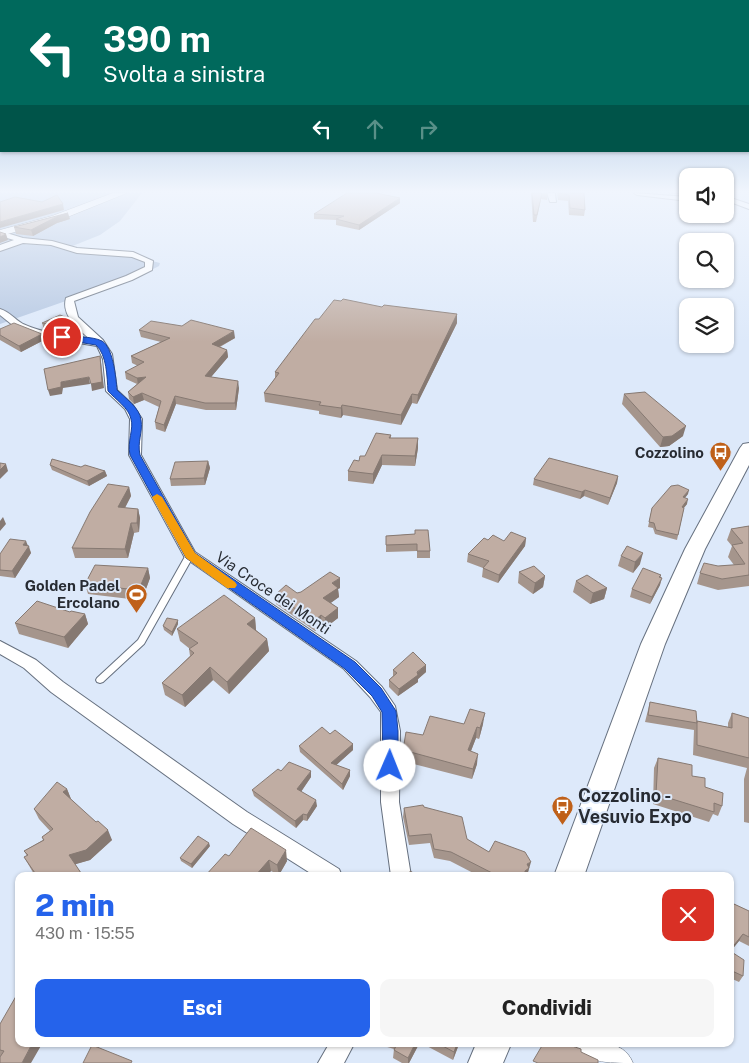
<!DOCTYPE html>
<html lang="it">
<meta charset="utf-8">
<style>
body{margin:0;font-family:"Public Sans",sans-serif;background:#f6f6f6;color:#222;height:100vh;display:flex;flex-direction:column;font-size:19px;white-space:nowrap}
*{box-sizing:border-box;margin:0}
p{font-size:16px;color:#767676}
.icon{flex:none;width:28px;height:28px;fill:none;stroke:currentColor;stroke-width:2;stroke-linecap:round;stroke-linejoin:round}
.map{position:relative;flex:1;overflow:hidden}
.details{position:absolute;left:15px;top:872px;width:719px;height:175px;display:flex;flex-direction:column;background:#fff;border-radius:10px;box-shadow:0 1px 4px #0004}
.details>*{flex:none}
.top-card{position:absolute;left:0px;top:0px;width:750px;height:152px;box-shadow:0 1px 4px #0004;background:#00695c;color:#fff;overflow:hidden}
.buttons{position:absolute;left:679px;top:168px;display:grid;gap:10px}
.buttons a{display:grid;place-items:center;width:55px;height:55px;border-radius:10px;background:#fff;box-shadow:0 1px 4px #0004;font-size:25px}
.pin{position:absolute;display:grid;place-items:center;width:42px;height:42px;color:#fff;margin:-21px;border:2px solid #fff;border-radius:50%;box-shadow:0 1px 5px #0007}
.me{position:absolute;width:55px;margin:-28px;rotate:1deg;stroke-linejoin:round;filter:drop-shadow(0 0 4px #0008)}
.turn{display:flex;align-items:center;gap:18px;height:105px;padding:0 20px;font-size:22px}
.turn .icon{width:65px;height:65px;stroke-width:2.5}
.turn b{display:block;font-size:35px;line-height:42px}
.lanes{display:flex;align-items:center;height:48px;padding:0 20px;background:#0003;justify-content:center;gap:25px;direction:ltr}
.lanes .off{opacity:.35}
.round{display:grid;place-items:center;flex:none;width:52px;height:52px;border-radius:10px;background:#f6f6f6}
.overview{display:flex;align-items:center;justify-content:space-between;height:85px;padding:0 20px}
h1{font-size:30px;font-weight:800;line-height:38px;color:#2563eb}
.action{display:flex;gap:10px;margin-top:auto;padding:10px 20px}
.action a{flex:1;height:58px;border-radius:10px;background:#2563eb;color:#fff;font-size:20px;font-weight:800;line-height:58px;text-align:center}
.action a+a{background:#f6f6f6;color:#222}
.map>svg:first-child{display:block}
</style>
<div class="map">
<svg width="749" height="1063" viewBox="0 0 749 1063">
<rect width="100%" height="100%" fill="#dde9fa"/>
<path fill="#b6c8e2" d="M0,193h142l-22,28 -20,14 -30,12 51,6 39,10 -1,3 -16,8 -143,50z"/>
<g fill="none" stroke-linecap="round" stroke-linejoin="round">
<defs>
<path id="service" d="M187,553h6l1,2 -50,89 -41,38 -3,1 -3,-1 -1,-2 1,-2 41,-38z"/>
<path id="minor" d="M547,193h8l1,9h-6z
M634,193l54,4v4l-51,-6z
M725,199h9l15,5v5l-16,-6h-8z
M0,231l23,7 29,3 25,7 56,4 20,9 -1,9 -20,10 -58,21 4,16 25,23 9,14 5,36 16,15 9,14 -1,36 54,97 161,109 26,26 13,19 5,25 -1,71 12,74h-20l-10,-74v-90l-11,-15 -26,-28 -159,-111 -56,-103 1,-36 -5,-10 -19,-18 -3,-32 -6,-13 -61,-10 -21,-9 -15,-12v-6c10,3 14,10 23,15 21,10 45,11 67,15 -12,-10 -29,-24 -24,-41l60,-22 19,-9v-5l-13,-5 -55,-4 -26,-8 -28,-2 -23,8v-6l14,-5 -14,-4z
M0,641l36,19 27,22 184,130 92,57 3,7h-27l-82,-52 -182,-132 -27,-24 -24,-14z
M329,1044h25l-10,19h-26z"/>
<path id="tertiary" d="M113,193h14l-67,27 -60,16v-6l52,-14z
M572,1044c23,-1 51,-6 61,19 -24,0 -50,0 -61,-19z"/>
<path id="secondary" d="M749,443v22l-44,84 -40,95 -81,232h-30l87,-232 44,-95 55,-101 3,-4z
M476,1044h35l-8,19h-35z"/>
</defs>
<use href="#service" stroke="#66707f" stroke-width="2"/>
<use href="#minor" stroke="#66707f" stroke-width="2"/>
<use href="#tertiary" stroke="#66707f" stroke-width="1"/>
<use href="#secondary" stroke="#66707f" stroke-width="2"/>
<use href="#service" fill="#fff" fill-rule="evenodd"/>
<use href="#minor" fill="#fff" fill-rule="evenodd"/>
<use href="#tertiary" fill="#fff" fill-rule="evenodd"/>
<use href="#secondary" fill="#fff" fill-rule="evenodd"/>
</g>
<path fill="#a5958c" d="M531,193h17l-1,7 -6,-1 -5,23h-3z
M557,193h27l1,17 -1,6 -15,-1 -1,-14 -10,-1z
M667,193h17l-1,2z
M400,198v5l-41,27 -23,-5v-5l-22,-1v-5z
M70,219l-13,4 -24,13 -17,-2 -2,-7z
M319,319l138,4 -40,81 -5,-1 -11,22 -58,-10 -2,3 -22,-4v-3l-54,-9 -1,-9 11,-15v-6z
M42,323l31,3 -8,7 -21,-4z
M0,329l42,5 2,6 -23,12 -21,-12z
M139,330l96,8 -15,9 7,3 1,7 -17,20 28,11 -3,22h-30l-30,-6 -11,28 -9,-3 -1,-7 4,-15 -15,-7 -10,4 -5,-5 -1,-7 9,-8 -11,-5 -1,-7 13,-6 -6,-3 -1,-7 30,-14 -20,-5z
M624,394l59,42 -14,10 -9,1 -38,-43z
M391,435v3h27v10l-3,18 -33,-1 -9,19 -25,-3v-10l11,-10 6,-5z
M208,461l2,7 -5,17 -34,1 -1,-7z
M50,465l31,2 24,4 2,5 -18,10 -37,-16z
M618,476l-1,7 -9,22 -24,-9 -4,3 -47,-14 1,-6z
M129,487l2,9 -6,12 13,1 2,9 -1,14 -5,1 -6,25h-53l-3,-10z
M688,494l-3,4 2,6 -3,4 -7,32 -22,-6 -2,-6 -5,-1 4,-19z
M749,526v60l-31,4 -21,-6 3,-11 18,-7 16,-1 -6,-8 4,-11 -5,-6 4,-11z
M415,530l15,21v7h-13v-7l-31,1v-16l29,-2z
M526,538l-1,8 -27,37 -16,-6 1,-9 -16,-6 1,-8 20,-14 16,1z
M29,546l2,7 -16,25 -15,-2v-22z
M621,556l19,8 -7,9 -15,-7z
M148,568l2,10 -7,19 -9,-1 -4,3 -42,-5 -3,-10z
M519,572l26,4 -2,11 -10,7 -15,-11z
M661,575l-1,10 -10,19 -20,-7 2,-8z
M576,581l31,7 -3,11 -14,5 -17,-12z
M340,588l-2,1 1,8 -9,6 8,5v10l-13,10 -3,-3 -7,6 -39,-27 -1,-9 22,-2z
M70,612l15,2 3,10 -20,24 -49,-14 -4,-11z
M255,618l1,12 11,9 2,12 -40,43 -16,-14 -28,27 -20,-12 -3,-12 28,-27 -1,-7h1l-10,-8 -3,-12z
M178,620v4l-6,12 -8,-6 -1,-4z
M426,665v7l-8,7v3l-20,14 -9,-9v-7l4,-4v-6z
M650,702l47,21v-2l31,6v-4l4,-10 17,5v105l-5,-1v-43l3,-11 -54,-13 1,-25 -49,-8z
M464,724h19l-4,15 -3,-1 -5,13 6,13 -5,15 -70,-18 1,-11 20,-15z
M330,734l23,10v6l-17,15 14,5v6l-7,14 -43,-38 -1,-6z
M658,758l34,18 13,11 17,19 -4,10 -5,-2 -4,8 -56,-18 1,-36z
M281,771l30,6 -10,15 16,14 -10,15 -4,-1 -7,8 -42,-32 -2,-6z
M67,789l4,10 41,41 -22,20 -15,4 8,12h-48l-11,-19 3,-1 -3,-5 19,-11 -1,-3 8,-6 -11,-12 -5,-10z
M424,807l43,32 22,13 40,19h-1l-1,5h-48l-29,-15 -16,-3 -4,-15 -21,2 -6,-28 1,-9z
M210,846l-18,22 -11,-7 -1,-3z
M229,856l58,5 -8,14 -8,-4 -5,5h-61z
M734,904l15,7v35l-10,-5 -9,11 13,24 -4,6 -9,-4v-67z
M0,1024l31,39 -31,-7z
M377,1044h42l-10,19h-7l-9,-5 1,-9z
M423,1044h36l-6,16z"/>
<path fill="#867972" d="M400,198v5l-41,27v-5z
M63,204l1,6 -64,18v-6z
M68,213l2,6 -13,4 -24,13 -2,-6 25,-13z
M6,234l2,6 -8,3v-6z
M457,314v9l-40,81 1,-9z
M72,320l1,6 -8,7 -2,-6z
M234,331l1,7 -22,12 -1,-6z
M42,334l2,6 -23,12 -2,-6z
M227,350l1,7 -22,26 -1,-7z
M100,356l1,6 3,26 -12,3 -1,-7z
M89,377l1,7 -27,4 -1,6 -12,2 -2,-6 13,-8z
M146,377l-8,8 -1,-7z
M238,381l1,7 -3,22 -1,-7z
M142,393l2,7 -10,4 -1,-7z
M412,394v9l-11,22v-10z
M175,396l1,8 -11,28 -1,-7z
M342,405l1,10 -2,3v-10z
M686,426l-3,10 -14,10 -9,1 3,-10z
M418,438v10l-3,18v-10z
M382,455v10l-9,19v-10z
M208,461l2,7 -5,17 -1,-7z
M6,464l2,7 -8,8v-9z
M105,471l2,5 -18,10 -2,-5z
M618,476l-1,7 -9,22 2,-7z
M129,487l2,9 -11,21 -2,-10z
M585,490l-1,6 -4,3 2,-7z
M689,490l-1,4 -6,7 1,-4z
M688,499l-1,5 -7,8 2,-5z
M138,509l2,9 -1,14 -2,-9z
M3,517l3,7 -6,7v-10z
M131,523l3,10 -6,25 -3,-9z
M526,538l-1,8 -27,37 1,-8z
M26,541l5,12 -16,25 -3,-7 11,-26z
M643,553l-3,11 -7,9 2,-11z
M148,568l2,10 -7,19 -3,-10z
M545,576l-2,11 -10,7 2,-11z
M340,578v10l-2,1 1,8 -15,11 -1,-10 9,-15z
M662,578l-2,7 -10,19 2,-7z
M131,586l3,10 -4,3 -2,-10z
M607,588l-3,11 -14,5 3,-11z
M338,608v10l-13,10v-10z
M85,614l3,10 -20,24 -4,-11z
M321,615l1,10 -7,6 -1,-10z
M255,618l1,12 -8,6 -1,-12z
M178,620v4l-6,12v-4z
M267,639l2,12 -40,43 -2,-12z
M426,665v7l-8,7v3l-20,14 1,-7z
M210,667l3,13 -28,27 -3,-12z
M485,713l-2,11 -4,15 1,-11z
M477,727l-1,11 -9,23 1,-11z
M353,744v6l-21,19 -1,-6z
M478,754l-1,10 -5,15 1,-10z
M350,770v6l-7,14 -1,-6z
M311,771v6l-13,19 -1,-7z
M67,789l4,10 -4,4 -4,-11z
M316,800l1,6 -10,15v-6z
M303,814v6l-7,8 -1,-7z
M108,830l4,10 -22,20 -17,5 -4,-10z
M209,843l1,3 -18,22 -1,-4z
M286,850l1,11 -8,14 -2,-10z
M269,860l2,11 -5,5h-11z
M531,862l-4,14h-3l3,-12z
M743,934l-4,7 -9,11v-2z
M32,1044h10l-11,19h-9z
M415,1044h4l-10,19h-1v-5z
M457,1044h2l-6,16 1,-8z"/>
<path fill="#c0ada3" stroke="#867972" d="M347,193h29l24,5 -41,27 -23,-6 8,-3 -30,-2z
M532,193h10l-5,22h-3z
M558,193h26l1,17 -15,-2 -1,-13z
M57,195l6,9 -63,18v-20l15,-5 27,5z
M68,213l-12,4 -25,13 -17,-3z
M0,232l6,2 -6,3z
M343,299l39,8 2,-2 73,9 -39,81 -6,-1 -11,21 -59,-10 -1,3 -22,-3 2,-3 -57,-9 15,-20 -4,-1 40,-53h4l15,-19 7,1z
M60,315l12,5 -9,7 -21,-4z
M191,320l43,11 -22,13 15,6 -22,26 33,5 -3,22h-30l-30,-7 -11,29 -9,-3 6,-21 -19,-8 -9,4 -5,-5 18,-15 -9,1 -12,-6 19,-10 -13,-6 39,-18 -31,-8 12,-9 31,5z
M14,323l28,11 -23,12 -19,-11v-6z
M100,356l2,26 -11,2 -2,-7 -28,5v5l-13,3 -4,-21z
M645,392l41,34 -14,10 -9,1 -39,-43z
M376,433l15,2 -2,3h29l-3,18 -33,-1 -9,19 -25,-3 6,-11 5,1 1,-5h5z
M549,458l69,18 -8,22 -25,-8 -3,2 -48,-13z
M52,459l29,8 4,-2 20,6 -18,10 -37,-16z
M208,461l-4,17 -34,1 5,-17z
M0,463l6,1 -6,6z
M108,484l21,3 -11,20 20,2 -1,14h-6l-6,26 -53,-1 18,-36z
M678,485l11,5 -6,7 5,2 -6,8 2,1 -6,27 -22,-5 -2,-7 -5,-1 3,-14 19,-22z
M749,526v49l-27,4 -22,-6 4,-10 14,3 27,-2 -13,-19 11,-2 -12,-14z
M415,530h13l2,21h-13v-7l-31,1v-9l29,-2z
M511,532l15,6 -27,37 -16,-7 6,-7 -21,-7 16,-16 4,2 5,-5 11,6z
M10,539l16,2 -3,4 6,1 -17,25 -12,-1v-16z
M627,546l16,7 -8,9 -14,-6z
M95,565l53,3 -8,19 -9,-1 -3,3 -43,-5z
M534,566l11,10 -10,7 -16,-11z
M643,568l18,7 -2,2 3,1 -10,19 -20,-8z
M330,572l10,6 -8,5 6,5 -15,10 15,10 -13,10 -4,-3 -7,6 -39,-26 11,-10 11,8 4,-1z
M587,575l20,13 -14,5 -17,-12z
M224,595l31,23 -8,6 20,15 -40,43 -17,-15 -28,28 -20,-12 32,-30 -5,-4 9,-6 -21,-14z
M37,601l33,11 1,-1 14,3 -21,23 -49,-14z
M167,618l11,2 -6,12 -9,-6z
M413,652l13,13 -9,7 1,3 -19,14 -10,-9 8,-7 -4,-3z
M650,702l46,9 1,12 -49,-8z
M470,709l15,4 -5,15 -3,-1 -9,23 10,4 -5,15 -70,-19 3,-18 17,3 7,-19 34,8z
M732,713l17,5v40l-52,-13v-24l35,7z
M322,727l8,7 5,-4 18,14 -22,19 19,7 -8,14 -43,-38z
M658,758l34,7v11l13,2v9l18,6 -1,13 -8,-3v9l-58,-18z
M289,762l22,9 -14,18 19,11 -9,15 -4,-1 -8,7 -43,-31 26,-21 3,2z
M57,782l10,7 -4,3 33,30 2,-1 10,9 -22,20 -17,5 14,21h-46l-13,-19 4,-2 -4,-4 20,-11 -2,-3 11,-8 -19,-20z
M423,805l1,2 38,10 5,22 22,13 6,-11 30,11 6,10 -4,2 2,4 -4,3v5h-27l-47,-24 -17,-3 -3,-15 -22,2 -5,-28z
M251,828l35,22 -9,15 -8,-5 -14,16h-29l-2,-1 -1,1h-18l20,-22 4,2z
M198,836l11,7 -18,21 -11,-6z
M410,871l9,5h-8z
M734,904l15,7v26l-6,-3 -13,16v-34z
M730,951l14,9 -1,16 -13,-6z
M19,991v53h13l-10,19h-22v-6l4,-6 -4,-1v-26z
M397,1044h18l-7,14 -14,-8z
M439,1044h18l-3,8z
M543,1044h15l4,2v-2h4l15,5v3l17,8v3h-60l-5,-2z
M92,1045l40,16 -1,2h-48z"/>
<linearGradient id="sky" x2="0" y2="1"><stop stop-color="#7ba4d0"/><stop offset="0.56" stop-color="#f0f5fd"/><stop offset="1" stop-color="#f0f5fd" stop-opacity="0"/></linearGradient>
<rect width="749" height="342" fill="url(#sky)"/>
<path fill="#2563eb" stroke="#184099" d="M62,335c11,2 30,1 40,6 11,6 14,37 15,49 8,8 23,18 24,30 2,13 -4,21 -1,35l55,98 160,109 26,26 15,23 2,20v35l-2,5 -6,2 -5,-2 -2,-5 -1,-54 -10,-16 -27,-27 -159,-111 -56,-103c-3,-14 4,-26 1,-36 -2,-11 -16,-20 -23,-28 -1,-14 -1,-36 -12,-46l-37,-6v-3z"/>
<path fill="#f59e0b" d="M157,494l5,3 33,56 40,29 2,3 -2,3h-8l-41,-30 -34,-61z"/>
<defs>
<symbol id="bus-pin" viewBox="-11 -11 22 30"><path d="M0 17L-7.5 6A9.5 9.5 0 1 1 7.5 6Z" fill="#bf6019" stroke="#dde9fa"/><path d="M-5-6H5V4H4V6H2V4H-2V6H-4V4H-5ZM-3.5-4V0h7V-4ZM-3.5 1.2v1.5H-2V1.2ZM2 1.2v1.5H3.5V1.2Z" fill="#fff"/></symbol>
<symbol id="stadium-pin" viewBox="-11 -11 22 30"><path d="M0 17L-7.5 6A9.5 9.5 0 1 1 7.5 6Z" fill="#bf6019" stroke="#dde9fa"/><path d="M0-5a6.5 5 0 1 0 0 10a6.5 5 0 1 0 0-10ZM-3.5-1.8h7v3.6h-7Z" fill="#fff"/></symbol>
</defs>
<g fill-rule="evenodd">
<use href="#bus-pin" x="708" y="440" width="25" height="34"/>
<use href="#stadium-pin" x="124" y="582" width="25" height="34"/>
<use href="#bus-pin" x="550" y="794" width="25" height="34"/>
</g>
<g text-anchor="middle" stroke-width="4" stroke-linejoin="round" paint-order="stroke">
<g font-size="15" font-weight="bold" fill="#272b32" stroke="#dde9fa" text-anchor="end">
<text x="704" y="458">Cozzolino</text>
<text x="120" y="591">Golden Padel<tspan x="120" dy="17">Ercolano</tspan></text>
</g>
<g font-size="15" fill="#272b32" stroke="#dde9fa">
<text transform="translate(273 593) rotate(34)" y="5">Via Croce dei Monti</text>
</g>
<g font-size="18" font-weight="bold" fill="#272b32" stroke="#dde9fa" text-anchor="start">
<text x="578" y="802">Cozzolino -<tspan x="578" dy="21">Vesuvio Expo</tspan></text>
</g>
</g>
</svg>
<div class="buttons">
<a><svg class="icon" aria-label="sound" viewBox="0 0 24 24"><path d="M4 9h4l5-4v14l-5-4H4zM17 9q2 3 0 6"/></svg></a>
<a><svg class="icon" aria-label="search" viewBox="0 0 24 24"><circle cx="10" cy="10" r="6"/><path d="M15 15l6 6"/></svg></a>
<a><svg class="icon" aria-label="layers" viewBox="0 0 24 24"><path d="M12 4l9 5-9 5-9-5zM3 14l9 5 9-5"/></svg></a>
</div>
<div class="pin" style="left:62px;top:337px;background:#d93025"><svg class="icon" aria-label="arrive" viewBox="0 0 24 24"><path d="M6 21V4h12l-3 4 3 4H6"/></svg></div>
<svg class="me" style="left:390px;top:766px" viewBox="-20 -20 40 40"><circle r="19" fill="#fff"/><path d="M0-13L10 11 0 6-10 11z" fill="#2563eb"/></svg>
<div class="top-card">
<div class="turn"><svg class="icon" aria-label="left" viewBox="0 0 24 24"><path d="M17 20v-9H6M10 6l-5 5 5 5"/></svg><div><b>390 m</b>Svolta a sinistra</div></div>
<div class="lanes"><svg class="icon" aria-label="left" viewBox="0 0 24 24"><path d="M17 20v-9H6M10 6l-5 5 5 5"/></svg><svg class="icon off" aria-label="ahead" viewBox="0 0 24 24"><path d="M12 20V5M6 11l6-6 6 6"/></svg><svg class="icon off" aria-label="right" viewBox="0 0 24 24"><path d="M7 20v-9h11M14 6l5 5-5 5"/></svg></div>
</div>
<section class="details">
<div class="overview"><div><h1>2 min</h1><p>430 m · 15:55</p></div><a class="round" style="background:#d93025;color:#fff"><svg class="icon" aria-label="close" viewBox="0 0 24 24"><path d="M6 6l12 12M18 6L6 18"/></svg></a></div>
<div class="action"><a>Esci</a><a>Condividi</a></div>
</section>
</div>
